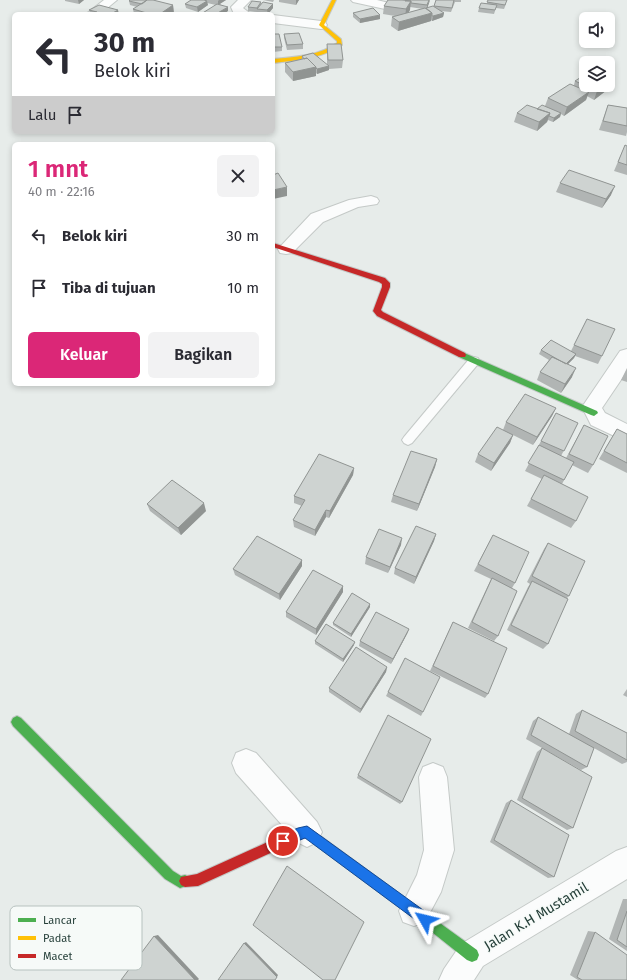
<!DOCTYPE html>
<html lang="id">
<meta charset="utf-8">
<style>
body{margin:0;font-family:"Fira Sans",sans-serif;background:#f2f2f3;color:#2b2b33;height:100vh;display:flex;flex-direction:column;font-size:15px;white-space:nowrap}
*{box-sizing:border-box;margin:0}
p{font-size:13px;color:#7c7c81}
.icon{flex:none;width:22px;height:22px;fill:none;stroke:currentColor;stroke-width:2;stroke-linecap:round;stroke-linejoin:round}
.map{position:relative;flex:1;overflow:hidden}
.sheet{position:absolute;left:12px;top:142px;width:263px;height:244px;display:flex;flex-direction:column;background:#fff;border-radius:6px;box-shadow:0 2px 6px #0003}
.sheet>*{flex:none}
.guide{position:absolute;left:12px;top:12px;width:263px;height:122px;border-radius:6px;box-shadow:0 2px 6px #0003;background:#fff;color:#2b2b33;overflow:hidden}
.buttons{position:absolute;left:579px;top:12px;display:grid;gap:8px}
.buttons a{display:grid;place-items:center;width:36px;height:36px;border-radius:6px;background:#fff;box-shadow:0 2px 6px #0003;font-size:20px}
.pin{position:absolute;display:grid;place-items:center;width:34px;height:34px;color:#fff;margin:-17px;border:2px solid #fff;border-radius:50%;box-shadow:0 1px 4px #0007}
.me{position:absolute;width:44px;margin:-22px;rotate:307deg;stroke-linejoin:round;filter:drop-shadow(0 0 3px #0008)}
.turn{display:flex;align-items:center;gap:14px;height:84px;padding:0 16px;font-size:18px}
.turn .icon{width:52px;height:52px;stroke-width:2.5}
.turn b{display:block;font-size:28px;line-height:34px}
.then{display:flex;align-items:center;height:38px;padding:0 16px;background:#0003;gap:8px;font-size:15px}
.round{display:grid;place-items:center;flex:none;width:42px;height:42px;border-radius:6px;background:#f2f2f3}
.headline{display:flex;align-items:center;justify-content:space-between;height:68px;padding:0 16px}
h1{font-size:24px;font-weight:600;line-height:30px;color:#db2777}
.button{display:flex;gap:8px;margin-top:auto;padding:8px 16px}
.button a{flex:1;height:46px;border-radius:6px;background:#db2777;color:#fff;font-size:16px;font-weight:600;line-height:46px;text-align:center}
.button a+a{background:#f2f2f3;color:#2b2b33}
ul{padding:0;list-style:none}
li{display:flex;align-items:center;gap:12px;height:52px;padding:0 16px}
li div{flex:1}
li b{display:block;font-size:15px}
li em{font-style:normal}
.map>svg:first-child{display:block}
</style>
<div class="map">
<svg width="627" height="980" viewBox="0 0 627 980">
<rect width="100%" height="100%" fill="#e7ecea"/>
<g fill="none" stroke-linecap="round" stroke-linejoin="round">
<defs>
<path id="lane" d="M474,357l4,1 1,3 -1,3 -66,79 -4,2 -4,-2 -2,-3 2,-3 66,-79z"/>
<path id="street" d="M104,0h13l-17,14h-14z
M238,0h13l-8,8 8,6h-17l-3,-7z
M351,0h26l12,3 2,2 -2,2 -4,2 -32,-7z
M273,15l48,6 4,1 2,3 -2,3 -4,1 -48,-6z
M371,196l6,2 2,3 -2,3 -19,3 -35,15 -31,31 -6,1 -6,-1 -2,-4 33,-35 38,-14z
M627,349v22l-25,37 3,5 22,11v18l-36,-17 -9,-18 38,-56z
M246,749l10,4 61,69 5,10 -5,10 -10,5 -10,-5 -61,-69 -4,-10 4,-10z
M433,763l10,4 4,10 7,73 -13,42 -16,30 -11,4 -11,-4 -4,-11 18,-36 7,-25 -5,-73 4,-10z
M627,847v32l-144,87 -9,14h-35l5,-11 17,-25 155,-93z"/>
<path id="fast" d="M462,352l135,59 1,2 -4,3 -3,-1 -132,-58 -1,-2 1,-2z
M17,716l4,2 152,153 8,5 4,-1 4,2 2,4 -2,4 -9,3 -15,-9 -152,-153 -2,-4 2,-4z
M422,911l4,2 51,37 2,5 -2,5 -5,2 -5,-2 -49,-39 -2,-4 2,-4z"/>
<path id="slow" d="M332,0h4l-12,25 17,14 1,6c-21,14 -45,15 -69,18v-4c22,-2 45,-3 64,-16v-2l-18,-16z"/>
<path id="jam" d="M273,243l112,35 5,5v4l-9,23 2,2 82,41 1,2 -1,2h-6l-82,-41 -4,-5 9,-24v-3l-3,-2 -106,-35z
M307,826l119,87 2,4 -2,4 -4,2 -4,-2 -112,-83 -7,2 -101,46 -13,1 -4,-2 -2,-4 2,-4 16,-3 97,-44z"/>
</defs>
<use href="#lane" stroke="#c4c9c7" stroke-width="2"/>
<use href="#street" stroke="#c4c9c7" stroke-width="2"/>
<use href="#fast" stroke="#c3c9c7" stroke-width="2"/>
<use href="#slow" stroke="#c3c9c7" stroke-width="2"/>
<use href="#jam" stroke="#c3c9c7" stroke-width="2"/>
<use href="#lane" fill="#fbfcfc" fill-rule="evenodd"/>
<use href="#street" fill="#fbfcfc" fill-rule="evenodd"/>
<use href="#fast" fill="#4caf50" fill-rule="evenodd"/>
<use href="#slow" fill="#ffc107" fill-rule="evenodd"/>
<use href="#jam" fill="#c62828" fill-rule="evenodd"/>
</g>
<path fill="#b1b5b4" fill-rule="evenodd" d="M65,0h19l-5,4 -14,-3z
M191,0h35l-6,4 8,7 -12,-6 -9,-2 1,2 -10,7 -12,-4 -1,-4z
M263,0h11l-1,2z
M279,0h20l-3,5 -17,-3z
M430,0l-1,3 -2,5 7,-1 2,-7h25v2h-6l-4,10 -11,-1 4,2 -1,4 -11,4 -1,-1v1l-33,10 -7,-5 1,-9 3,-1 -12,-2 1,-8 21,-5zM410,7l13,2 -15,4 2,-3z
M488,0l18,4 -2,5 -8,-1 -2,6 -16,-2 1,-4 8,-5z
M129,1l44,4 1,9h-40l-1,-5 4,-2 -7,-2z
M261,2v2l12,4 -5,6 -10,-1 -1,-1 -9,-1v-4z
M89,10l30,4h-29z
M353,13l27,6 -20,4 -7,-6z
M273,34l9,13v4l-9,1z
M284,34l19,10v5l-16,1 -3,-12z
M327,44l16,16 -1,8 -13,1v1l-12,4 -1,-1v3l-23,5 -8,-9v-9l17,-4v-3l25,9z
M575,81l32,9 -13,10 -7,-4 -1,4 -22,16 -3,-2 -1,3 -7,5 -5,-2 -1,2 -10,9 -23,-9 3,-9 20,-4 8,-3 3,-8 26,-13z
M608,105l19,3v24l-1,4 -27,-6z
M625,145l2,1v29l-13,-4z
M560,183l51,12 -9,13 -46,-16z
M587,319l15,37 -4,8 -23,-8 -1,2 -6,6 4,13 -11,16 -24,-13 3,-8 9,-12 -10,-6 2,-4 30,1z
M627,368v14l-6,-2z
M556,408l-4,8 -19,29 -20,-10 -3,8 -19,28 -16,-9 3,-8 25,-24 3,-8z
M578,423l-17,33 5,2 18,-33 9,40 -5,8 -16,-8 -10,19 14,37 -5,7 -44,-22 15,-27 -17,-8 16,-30z
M617,429l10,5v39l-28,-14z
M437,459l-2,8 -18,44 -26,-9 2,-7z
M354,468l-1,7 -24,43 -3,-1 -11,19 -21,-9 -1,-7 9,-14 -8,-3v-7z
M147,504l59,7 -25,24 -31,-24z
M436,534l-2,7 -20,43 -20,-10 1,-6z
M493,535l22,48 -3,5 -14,48 -4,5 -26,-13 23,-49 -17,-8z
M548,543l21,53 -2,2 -19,46 -5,5 -36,-19 21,-43 2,-3 -3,-2 17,-33z
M401,545l-13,28 -23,-9 1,-7z
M302,560v6l-22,34 -45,-25 -2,-6z
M343,586v6l-27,43 -30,-18v-5z
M370,607l-19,30 -18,-12v-2z
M453,622l35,72 -3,4 -55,-27z
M409,629l-2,5 -16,30 -32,-18 1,-5z
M315,641l39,4 -11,17 -28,-18z
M387,667l-1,5 -26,41 -31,-21v-4z
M627,689v8l-4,-2z
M388,692l35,20 -2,4 -35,-20z
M582,710l45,23v29l-5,2 -28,-16 -7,19 -6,3 -55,-31 7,-18 5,-4 31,17 7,-20z
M542,748l31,80 -6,2 -50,-30 20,-48z
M358,775l44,27 -2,2 -43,-26z
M511,800l43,77 -6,1 -58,-36 16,-39z
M623,899h4v52l-18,-12z
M588,931l7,1 32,48h-49l-8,-5z"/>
<path fill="#909492" d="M78,0h6l-5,4z
M219,0h7l-8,5v-4z
M296,0h3l-3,5z
M430,0l-3,9v-4z
M207,1l1,4 -10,7 -1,-5z
M411,1l-1,9 -5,8 1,-9z
M273,4v4l-5,6 -1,-4z
M173,5l1,9h-14z
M228,7v4l-4,3h-8z
M118,10l1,4h-8z
M432,13l-1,8 -33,10 1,-9z
M444,13l-1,4 -11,4 1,-5z
M380,15v4l-20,4v-4z
M329,66v4l-12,4v-5z
M316,67v9l-23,5v-9z
M610,82l-3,8 -13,10 3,-9 8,-6h3v-2z
M589,92l-3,8 -22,16 3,-9z
M550,113l-3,9 -10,9 2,-9z
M561,113l-1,4 -7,5 1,-4z
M615,186l-4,9 -9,13 4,-9z
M287,187v9l-14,3v-9z
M576,354l-2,4 -10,10 2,-4z
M576,368l-4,9 -11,16 4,-9z
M556,408l-4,8 -19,29 4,-8z
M513,435l-3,8 -19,28 3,-8z
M437,459l-2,8 -18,44 2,-7z
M354,468l-1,7 -24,43 1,-7z
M204,503l2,8 -25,24 -3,-7z
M326,510v7l-11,19v-6z
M436,534l-2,7 -20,43 2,-7z
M402,538l-1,7 -13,28 2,-6z
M302,560v6l-22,34 -1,-6z
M343,586v6l-27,43v-6z
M370,604v3l-19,30v-3z
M409,629l-2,5 -16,30 2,-5z
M355,642l-1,3 -11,17v-3z
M387,667l-1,5 -26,41 1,-4z
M158,935l41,44 -1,1h-3l-41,-44z
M246,942l32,33 -1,2 -33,-34z"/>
<path fill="#ced3d1" stroke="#909492" d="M130,0h17l-5,4 -13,-3z
M147,0h6l20,5 -13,9h-10l-17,-5z
M191,0h13l3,1 -10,6 -12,-3z
M388,0h14l9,1 -5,8 -22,-3z
M406,0h23l-2,5 -16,-2v-2h-6z
M436,0h18l-2,8 -18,-2z
M488,0h19l-2,5 -18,-3z
M252,1l9,1 -4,6 -9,-1z
M263,2l10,2 -6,6 -10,-1z
M481,3l16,2 -2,5 -16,-2z
M217,4l11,3 -12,7h-15z
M99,5l19,5 -7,4h-17l3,-2 -8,-2z
M433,6l11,7 -11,3h-1v-3l-6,-5z
M373,8l7,7 -20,4 -7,-6z
M425,8l7,5 -33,9 -7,-5z
M299,33l4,11 -16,1 -3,-11z
M273,34h6l3,13h-9z
M327,44h14l2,16h-15z
M313,53l16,13 -12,3 -1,-1v-1l-9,-9 -3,1 -2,-3z
M307,58l9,9 -23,5 -8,-9z
M586,74v11h19l-8,6 -22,-10z
M570,84l19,8 -22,15 -19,-9z
M527,105l23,8 -11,9 -22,-9z
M542,105l19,8 -7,5 -5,-2 1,-3 -13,-4z
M608,105l19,3v18l-24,-5z
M625,145l2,1v19l-9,-3z
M569,170l46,16 -9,13 -46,-16z
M278,173l9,14 -14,3v-15z
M587,319l28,10 -13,27 -28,-11z
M551,340l25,14 -10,10 -25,-14z
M552,357l24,11 -11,16 -25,-12z
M525,394l31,14 -19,29 -31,-15z
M556,413l22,10 -14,28 -23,-10z
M584,425l24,11 -15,29 -24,-11z
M497,427l16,8 -19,28 -16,-9z
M617,429l10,5v29l-23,-12z
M539,445l35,17 -10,18 -36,-17z
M411,451l26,8 -18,45 -26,-9z
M319,454l35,14 -24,43 -4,-1 -11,20 -22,-10 12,-20 -11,-4z
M544,475l44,22 -12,24 -45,-22z
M172,480l32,23 -26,25 -31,-24z
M416,526l20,8 -20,43 -21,-9z
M379,529l23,9 -12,29 -24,-10z
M493,535l36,17 -14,31 -37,-19z
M257,536l45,24 -23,34 -46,-25z
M548,543l37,18 -16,35 -37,-20z
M313,570l30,16 -27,43 -30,-17z
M492,578l25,13 -19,45 -26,-14z
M532,581l36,18 -20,45 -37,-19z
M352,593l18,11 -19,30 -18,-11z
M376,612l33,17 -16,30 -33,-18z
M453,622l54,26 -19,46 -55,-28z
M326,624l29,18 -12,17 -28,-18z
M356,647l31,20 -26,42 -32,-21z
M405,658l35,19 -17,35 -35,-20z
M582,710l45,23v27l-52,-29z
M388,715l43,24 -29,63 -44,-27z
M538,717l56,31 -7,19 -56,-32z
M542,748l50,29 -19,51 -51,-30z
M511,800l58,35 -15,42 -60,-37z
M287,866l77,56 -29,58h-12l-70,-55z
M627,911v36l-10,-7z
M595,932l32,23v25h-45l-5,-3z
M154,936l41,44h-74z
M244,943l33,34 -2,3h-57z"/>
<path fill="#1a73e8" stroke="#114b97" d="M307,826l123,89 2,5 -2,4 -5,2 -4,-2 -116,-86 -22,9 -4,-2 -2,-4 2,-5 19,-8z"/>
<g text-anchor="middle" stroke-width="3" stroke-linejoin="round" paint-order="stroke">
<g font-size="14" fill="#253f39" stroke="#f6faf8">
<text transform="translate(536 916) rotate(-31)" y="5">Jalan K.H Mustamil</text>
</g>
</g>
<rect x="10" y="906" width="132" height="64" rx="6" fill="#f6faf8" stroke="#b7c2bf" stroke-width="1"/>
<rect x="18" y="918" width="18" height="4" fill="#4caf50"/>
<rect x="18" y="936" width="18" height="4" fill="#ffc107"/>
<rect x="18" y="954" width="18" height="4" fill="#c62828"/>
<g font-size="11" fill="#253f39">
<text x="43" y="924">Lancar</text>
<text x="43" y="942">Padat</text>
<text x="43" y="960">Macet</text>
</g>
</svg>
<div class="buttons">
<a><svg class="icon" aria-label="sound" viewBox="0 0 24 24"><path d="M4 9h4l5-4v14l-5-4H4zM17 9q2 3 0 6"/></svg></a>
<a><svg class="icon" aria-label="layers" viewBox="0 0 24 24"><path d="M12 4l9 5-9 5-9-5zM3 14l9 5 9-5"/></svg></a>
</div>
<div class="pin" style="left:283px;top:841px;background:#d93025"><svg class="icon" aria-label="arrive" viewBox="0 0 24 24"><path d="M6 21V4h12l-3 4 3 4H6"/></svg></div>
<svg class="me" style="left:425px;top:920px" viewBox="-20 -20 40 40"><path d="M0-17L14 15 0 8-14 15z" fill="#1a73e8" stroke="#fff" stroke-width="4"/></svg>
<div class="guide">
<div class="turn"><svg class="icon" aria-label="left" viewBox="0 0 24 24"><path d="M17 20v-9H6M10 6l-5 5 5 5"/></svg><div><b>30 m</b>Belok kiri</div></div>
<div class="then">Lalu<svg class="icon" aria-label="arrive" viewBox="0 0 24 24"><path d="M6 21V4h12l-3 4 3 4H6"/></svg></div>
</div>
<section class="sheet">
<div class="headline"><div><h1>1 mnt</h1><p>40 m · 22:16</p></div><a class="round"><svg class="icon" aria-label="close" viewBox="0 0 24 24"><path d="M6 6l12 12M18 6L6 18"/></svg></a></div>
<ul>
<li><svg class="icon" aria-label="left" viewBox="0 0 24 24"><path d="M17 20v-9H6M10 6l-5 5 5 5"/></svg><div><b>Belok kiri</b></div><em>30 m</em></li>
<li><svg class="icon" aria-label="arrive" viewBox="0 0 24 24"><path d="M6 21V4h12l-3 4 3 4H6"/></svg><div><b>Tiba di tujuan</b></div><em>10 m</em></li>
</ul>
<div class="button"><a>Keluar</a><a>Bagikan</a></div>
</section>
</div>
